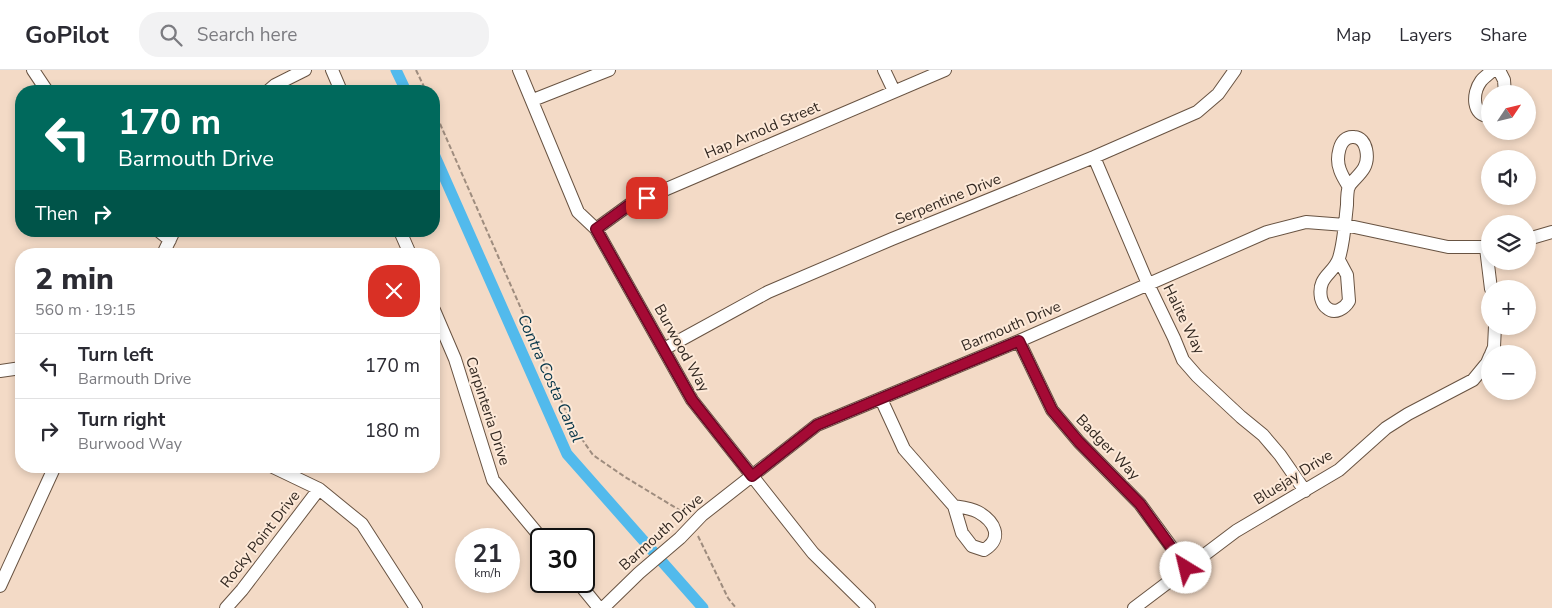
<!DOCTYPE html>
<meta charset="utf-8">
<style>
body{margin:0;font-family:"Nunito Sans",sans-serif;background:#f2f2f3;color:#2b2b33;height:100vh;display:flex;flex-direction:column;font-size:19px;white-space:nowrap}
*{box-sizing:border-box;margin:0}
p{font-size:16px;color:#7c7c81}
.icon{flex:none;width:28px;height:28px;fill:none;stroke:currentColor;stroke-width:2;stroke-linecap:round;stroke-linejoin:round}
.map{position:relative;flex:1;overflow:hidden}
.side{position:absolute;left:15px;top:178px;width:425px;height:225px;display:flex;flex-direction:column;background:#fff;border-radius:20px;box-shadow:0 2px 8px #0003}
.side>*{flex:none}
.hud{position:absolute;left:15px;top:15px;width:425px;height:152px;border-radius:20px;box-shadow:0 2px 8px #0003;background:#00695c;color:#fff;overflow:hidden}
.needle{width:32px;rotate:55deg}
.fabs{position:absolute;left:1481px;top:15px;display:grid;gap:10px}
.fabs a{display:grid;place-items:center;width:55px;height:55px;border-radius:50%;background:#fff;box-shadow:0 2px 8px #0003;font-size:25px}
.speed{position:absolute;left:455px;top:458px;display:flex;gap:10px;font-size:25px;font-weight:700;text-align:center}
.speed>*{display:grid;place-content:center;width:65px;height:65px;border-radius:50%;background:#fff;box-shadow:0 2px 8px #0003;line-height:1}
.speed small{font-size:12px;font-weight:400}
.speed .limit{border:2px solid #111;border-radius:8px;background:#fff;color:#111}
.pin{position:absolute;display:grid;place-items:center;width:42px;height:42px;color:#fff;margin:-21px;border-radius:10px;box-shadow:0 2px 8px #0006}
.me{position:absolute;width:55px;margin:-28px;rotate:324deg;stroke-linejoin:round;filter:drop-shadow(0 0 4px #0008)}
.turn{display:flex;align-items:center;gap:18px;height:105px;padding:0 20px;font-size:22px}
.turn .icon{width:65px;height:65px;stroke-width:2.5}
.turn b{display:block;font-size:35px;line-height:42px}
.then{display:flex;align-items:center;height:48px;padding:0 20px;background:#0003;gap:10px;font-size:19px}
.round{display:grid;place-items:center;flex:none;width:52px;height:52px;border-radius:20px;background:#f2f2f3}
.headline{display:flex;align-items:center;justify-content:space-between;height:85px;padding:0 20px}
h1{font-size:30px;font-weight:800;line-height:38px}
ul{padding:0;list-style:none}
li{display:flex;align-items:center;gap:15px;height:65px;padding:0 20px;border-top:1px solid #e1e1e2}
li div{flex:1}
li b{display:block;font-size:19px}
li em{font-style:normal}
header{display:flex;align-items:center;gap:30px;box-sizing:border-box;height:70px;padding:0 25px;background:#fff;border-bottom:1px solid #e1e1e2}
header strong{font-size:24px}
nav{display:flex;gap:28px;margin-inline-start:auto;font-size:18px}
.search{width:350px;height:45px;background:#f2f2f3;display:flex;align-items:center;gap:12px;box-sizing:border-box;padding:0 18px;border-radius:20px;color:#7c7c81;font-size:19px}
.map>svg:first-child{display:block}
</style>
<header>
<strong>GoPilot</strong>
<div class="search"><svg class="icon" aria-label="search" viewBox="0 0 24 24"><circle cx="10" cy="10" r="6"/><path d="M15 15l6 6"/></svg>Search here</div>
<nav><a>Map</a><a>Layers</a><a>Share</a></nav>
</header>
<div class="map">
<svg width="1552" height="538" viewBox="0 0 1552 538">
<rect width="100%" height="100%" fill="#f3dac6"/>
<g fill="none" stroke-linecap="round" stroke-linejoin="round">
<path stroke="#52baec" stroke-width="11" d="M396,0l10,21
M434,84l133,300 136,154"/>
<defs>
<path id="minor" d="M33,0l14,21
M332,0l9,21
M519,0l59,142 18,17 96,171 121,153 56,55
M884,0l10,21
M1499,0l5,10 1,14
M268,21l7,-6 30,-15
M533,30l76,-30
M1490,46c-18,1 -18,-23 -9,-35 3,-4 8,-7 12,-11
M1094,87l54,127 26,54 9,22 14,16 44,41 22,18 17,20 25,36
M596,159l33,-24 316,-135
M159,161l11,9
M400,161l10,23
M1528,169l24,-7
M1486,178l5,41
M163,184l11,-23
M1339,190l8,15 2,26c-4,7 -14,14 -22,7 -3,-2 -5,-6 -6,-10 -4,-22 13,-24 18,-40 5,-16 6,-36 8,-53 0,-5 0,-14 2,-19 4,-6 11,-11 15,-18 5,-9 4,-30 -10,-31 -16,-2 -18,23 -14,33 2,6 6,12 9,17
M434,240l21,49 38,121 49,59
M1019,271l33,69 27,32 61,62 46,63
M664,279l104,-57 124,-53 202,-82 103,-45 21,-18 17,-24
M1491,284l3,-7 1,-21
M0,301l21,-3
M881,329l23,50 50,57 8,27 10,13 12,4c20,-12 10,-29 -6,-38 -7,-4 -17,-5 -24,-6
M271,396l48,23 43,35 54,84
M577,511l22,27
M0,516l55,-120
M226,538l16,-18 77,-101
M603,538l36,-35 41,-35 22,-23 115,-90 202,-84 248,-109 39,-10 39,3 103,22h42
M1134,538l102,-77 103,-61 47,-42 22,-14 65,-34 14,-17 3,-7"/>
</defs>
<use href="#minor" stroke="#685342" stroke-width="14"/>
<path stroke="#9e8c7e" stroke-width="2" stroke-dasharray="5 2.5" stroke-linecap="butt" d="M416,0l10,21
M434,40l138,315 21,30 32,22 56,34
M698,466l30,62 8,10"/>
<use href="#minor" stroke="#fff" stroke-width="12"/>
</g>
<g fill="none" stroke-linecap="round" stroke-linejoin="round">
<defs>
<path id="route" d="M647,128l-18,7 -33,24 96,171 60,76 65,-51 202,-84 33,69 27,32 61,62 46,64"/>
</defs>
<use href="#route" stroke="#6b0622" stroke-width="12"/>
<use href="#route" stroke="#a50a35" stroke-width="9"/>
</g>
<g text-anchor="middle" stroke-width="4" stroke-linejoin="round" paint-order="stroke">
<g font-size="15" fill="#322821" stroke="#fde9d8">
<text transform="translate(762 60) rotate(-23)" y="5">Hap Arnold Street</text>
<text transform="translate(948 129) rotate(-22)" y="5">Serpentine Drive</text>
<text transform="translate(1184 249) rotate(64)" y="5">Halite Way</text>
<text transform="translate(1011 256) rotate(-23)" y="5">Barmouth Drive</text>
<text transform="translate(682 278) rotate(61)" y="5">Burwood Way</text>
<text transform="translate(488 341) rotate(72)" y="5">Carpinteria Drive</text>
<text transform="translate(1108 377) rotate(46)" y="5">Badger Way</text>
<text transform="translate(1293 407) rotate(-32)" y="5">Bluejay Drive</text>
<text transform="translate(661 462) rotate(-42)" y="5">Barmouth Drive</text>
<text transform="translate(260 469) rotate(-52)" y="5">Rocky Point Drive</text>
</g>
<g font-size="16" font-style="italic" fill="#053549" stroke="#fde9d8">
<text transform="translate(551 308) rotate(66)" y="6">Contra Costa Canal</text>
</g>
</g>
</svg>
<div class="fabs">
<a><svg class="needle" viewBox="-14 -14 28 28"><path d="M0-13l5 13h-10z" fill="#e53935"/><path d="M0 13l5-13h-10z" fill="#7c7c81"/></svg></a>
<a><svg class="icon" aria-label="sound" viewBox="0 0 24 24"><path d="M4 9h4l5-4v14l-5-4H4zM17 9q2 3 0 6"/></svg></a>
<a><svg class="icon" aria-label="layers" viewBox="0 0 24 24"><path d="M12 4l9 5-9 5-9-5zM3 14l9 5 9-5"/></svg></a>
<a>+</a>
<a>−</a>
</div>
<div class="speed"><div>21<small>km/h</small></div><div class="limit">30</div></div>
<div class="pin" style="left:647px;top:128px;background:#d93025"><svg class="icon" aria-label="arrive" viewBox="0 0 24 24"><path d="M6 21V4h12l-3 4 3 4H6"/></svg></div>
<svg class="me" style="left:1186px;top:498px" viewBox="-20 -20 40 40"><circle r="19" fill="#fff"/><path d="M0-13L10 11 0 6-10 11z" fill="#a50a35"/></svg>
<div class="hud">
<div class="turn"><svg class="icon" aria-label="left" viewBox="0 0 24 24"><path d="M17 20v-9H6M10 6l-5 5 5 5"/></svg><div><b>170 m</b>Barmouth Drive</div></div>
<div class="then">Then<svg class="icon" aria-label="right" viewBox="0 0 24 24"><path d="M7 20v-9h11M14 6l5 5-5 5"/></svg></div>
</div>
<section class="side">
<div class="headline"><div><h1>2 min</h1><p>560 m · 19:15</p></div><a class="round" style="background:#d93025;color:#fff"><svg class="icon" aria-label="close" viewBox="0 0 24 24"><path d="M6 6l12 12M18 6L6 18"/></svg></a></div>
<ul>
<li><svg class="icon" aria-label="left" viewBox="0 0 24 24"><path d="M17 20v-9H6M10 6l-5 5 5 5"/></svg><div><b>Turn left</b><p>Barmouth Drive</p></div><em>170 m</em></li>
<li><svg class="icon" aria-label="right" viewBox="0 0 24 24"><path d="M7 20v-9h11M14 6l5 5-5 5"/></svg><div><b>Turn right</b><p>Burwood Way</p></div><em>180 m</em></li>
</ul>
</section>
</div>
